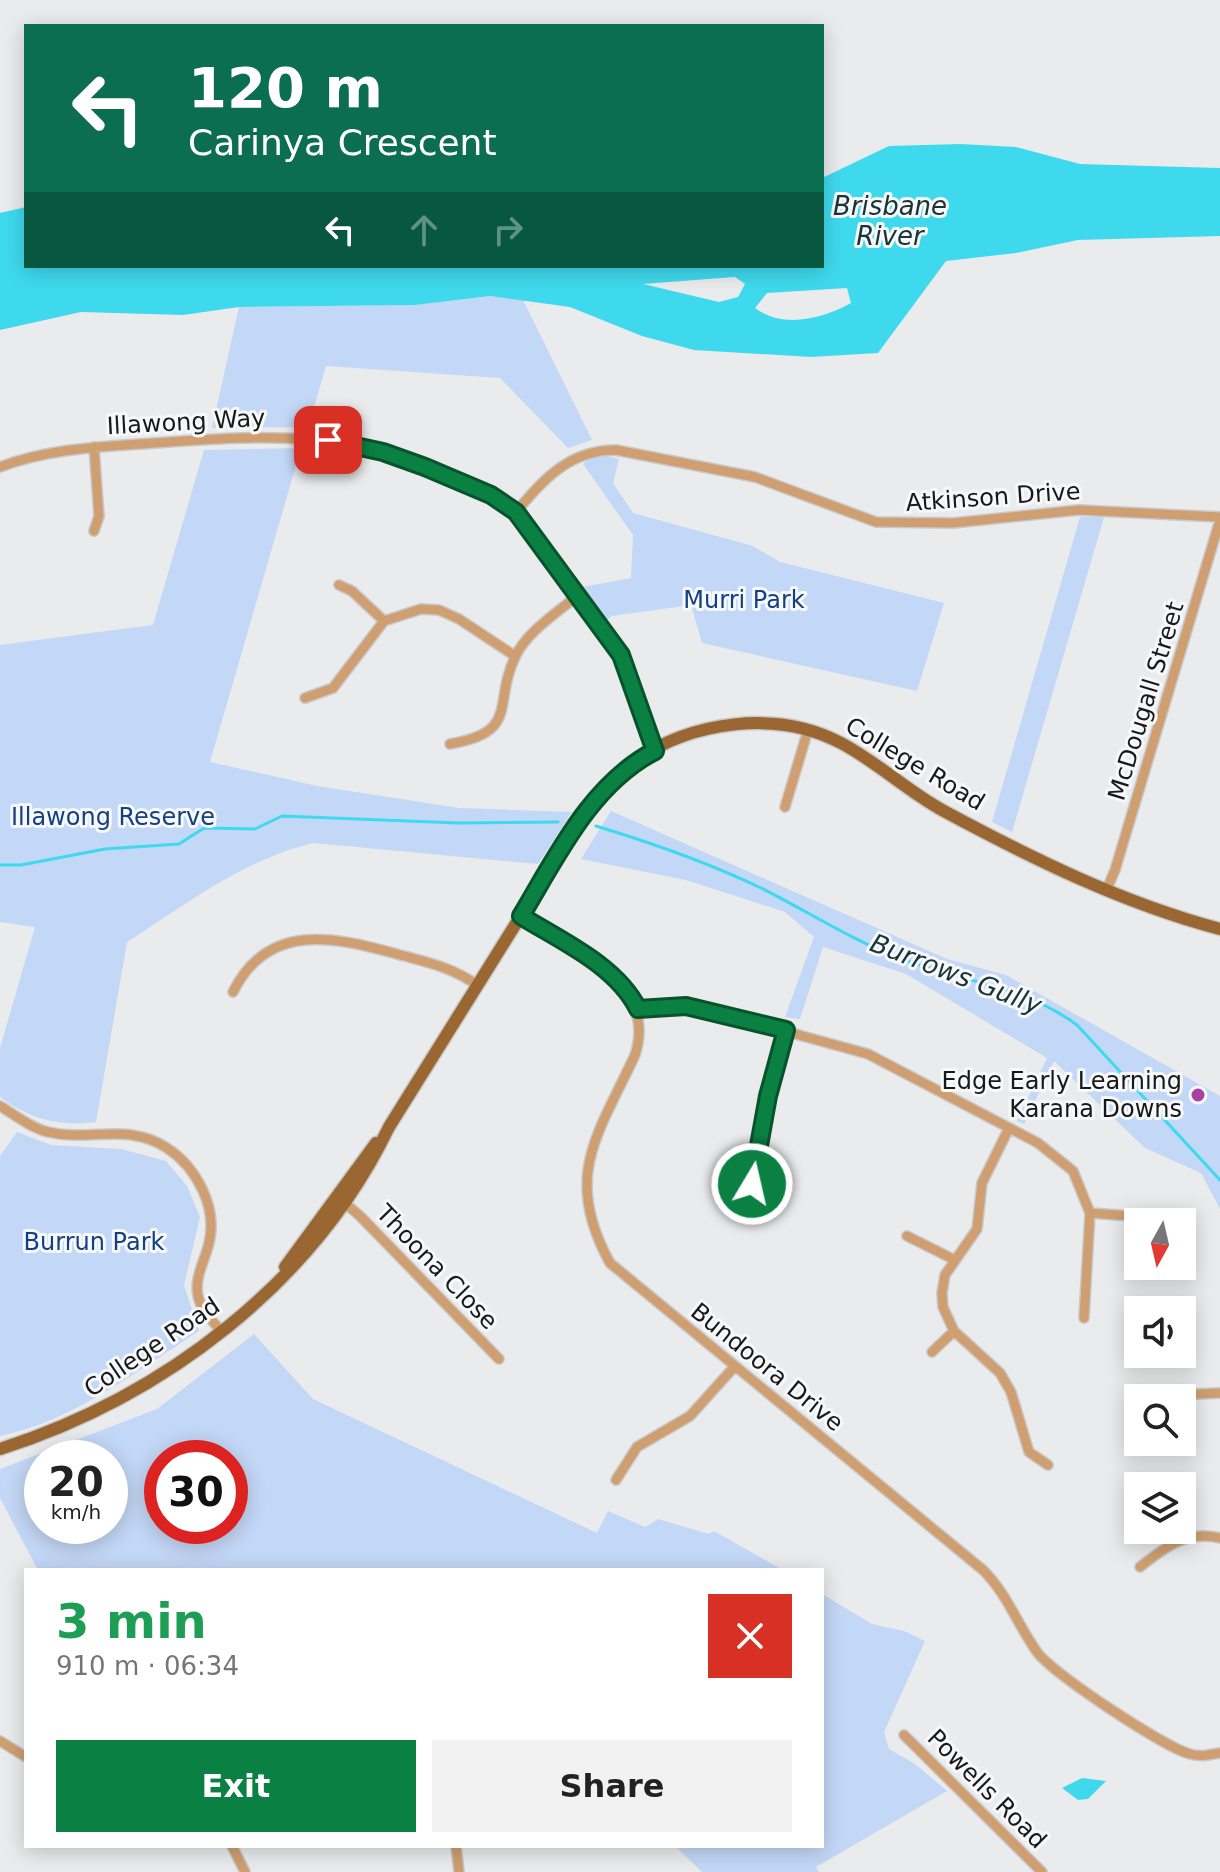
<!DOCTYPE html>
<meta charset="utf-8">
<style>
body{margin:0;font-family:"DejaVu Sans",sans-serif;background:#f2f2f2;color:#222;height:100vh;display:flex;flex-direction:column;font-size:30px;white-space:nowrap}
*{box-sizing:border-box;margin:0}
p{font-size:26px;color:#767676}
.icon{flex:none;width:44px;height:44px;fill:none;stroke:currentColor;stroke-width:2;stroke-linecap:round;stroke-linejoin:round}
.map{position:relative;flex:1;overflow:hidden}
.drawer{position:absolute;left:24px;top:1568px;width:800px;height:280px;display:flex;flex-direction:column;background:#fff;border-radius:0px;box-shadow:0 4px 20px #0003}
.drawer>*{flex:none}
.hud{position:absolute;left:24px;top:24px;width:800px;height:244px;border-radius:0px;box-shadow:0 4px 20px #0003;background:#0b6e4f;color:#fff;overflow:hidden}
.needle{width:52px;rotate:188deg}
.buttons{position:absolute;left:1124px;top:1208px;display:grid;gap:16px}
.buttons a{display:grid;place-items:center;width:72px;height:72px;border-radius:0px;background:#fff;box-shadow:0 4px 20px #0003;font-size:40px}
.speed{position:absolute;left:24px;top:1440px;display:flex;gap:16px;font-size:40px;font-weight:700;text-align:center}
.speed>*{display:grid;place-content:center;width:104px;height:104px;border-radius:50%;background:#fff;box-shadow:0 4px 20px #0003;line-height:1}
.speed small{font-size:20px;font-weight:400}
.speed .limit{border:12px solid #d22;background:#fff;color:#111}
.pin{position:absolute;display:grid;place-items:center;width:68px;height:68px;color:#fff;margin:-34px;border-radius:16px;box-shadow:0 4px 12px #0006}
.me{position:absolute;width:88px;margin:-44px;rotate:9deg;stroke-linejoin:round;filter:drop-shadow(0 0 6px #0008)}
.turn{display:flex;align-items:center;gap:28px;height:168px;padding:0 32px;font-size:36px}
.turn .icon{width:104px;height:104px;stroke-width:2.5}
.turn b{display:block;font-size:56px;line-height:68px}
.lanes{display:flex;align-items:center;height:76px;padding:0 32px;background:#0003;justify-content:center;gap:40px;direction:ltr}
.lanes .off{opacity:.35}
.round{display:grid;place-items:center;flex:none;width:84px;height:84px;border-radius:0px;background:#f2f2f2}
.summary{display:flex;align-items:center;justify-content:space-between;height:136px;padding:0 32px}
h1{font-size:48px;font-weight:800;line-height:60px;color:#1e9e55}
.cta{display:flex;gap:16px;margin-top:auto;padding:16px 32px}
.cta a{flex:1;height:92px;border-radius:0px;background:#0b8043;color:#fff;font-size:32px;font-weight:800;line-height:92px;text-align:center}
.cta a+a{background:#f2f2f2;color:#222}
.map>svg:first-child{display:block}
</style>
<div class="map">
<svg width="1220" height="1872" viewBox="0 0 1220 1872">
<rect width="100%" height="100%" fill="#eaebec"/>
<path fill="#c3d7f6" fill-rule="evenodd" d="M490,296l33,4 69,140 -24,8 -68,-70 -174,-12 -18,61 -96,1 27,-121 176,-2z
M301,448l-91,314 107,24 142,22 113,4 -34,52 -224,-21c-68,15 -129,62 -187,99l-31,180c-38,5 -65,-3 -96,-25v-49l35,-121 -35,-5v-277l153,-20 51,-175z
M606,456l13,3 -6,24 20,30 120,33 27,16 164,41 -27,88 -215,-48 -11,-38 -79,11 -5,4 -25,-33 49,-9 2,-43 -50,-71 8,-7z
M1080,517h24l-92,315 -20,-10z
M611,811l336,148 59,16 214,121v113l-19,-36 -56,-25 -91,-87 -30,63 -7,-3 30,-63 -141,-84 -83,-27 -23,72 -15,-2 29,-80 -29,-25 -99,-32 -105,-21z
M17,1132l34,13 70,4 45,12 21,25 13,31 -16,68 15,46c-62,40 -126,90 -199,105v-280z
M254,1334l59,65 284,134 11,-22 37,16 13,-8 51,15 5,-3 69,39h-745l-38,-72v-29l157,-60zM42,1458h68v68h-68zM162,1458h68v68h-68z
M822,1594l50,30 32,7 21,10 -41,91 5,17 26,15 32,27 -131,76 3,5h-117l-27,-26h147z"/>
<path fill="#3fd9ee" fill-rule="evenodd" d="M961,144l55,3 64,17 140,4v68l-142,4 -62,13 -70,8 -68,92 -67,4 -117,-7 -52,-14 -72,-29 -80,-11 -75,9 -176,2 -56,8 -102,-3 -81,18v-117l26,-6v59h796v-88l67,-32zM735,277l10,7 -7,13 -19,5 -76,-18zM847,288l4,15c-29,16 -68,26 -96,5l12,-15z
M1082,1778l24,3 -18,18 -10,1 -16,-12z"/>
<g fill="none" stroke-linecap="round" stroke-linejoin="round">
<path stroke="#3fd9ee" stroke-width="3" d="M596,826c56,17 111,36 165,62 46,23 92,53 141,71 57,21 126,29 175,66l143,155
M0,865h21l84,-16 74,-5 25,-16 51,1 27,-13 176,7 100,-1"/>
<defs>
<path id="minor" d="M94,447l5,69 -5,15
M0,467c50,-19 102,-20 155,-24 117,-8 186,-14 297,35 31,14 57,26 80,53l89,124 34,96
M516,512c28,-33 53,-62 100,-62l139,27 121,45 77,1 126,-13 141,7
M339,585l13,6 32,30
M305,698l28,-10 51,-67 37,-12 18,1 20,9 56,37
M450,744c71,-12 42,-41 66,-89 12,-24 41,-42 62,-60
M785,807l23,-77
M1106,891l9,-21 105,-350
M521,916c50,32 138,66 114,139 -37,80 -73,121 -25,208l373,307c25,25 34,54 54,82 16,22 127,95 153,102 10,3 20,1 30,-1
M233,992c35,-71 102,-55 164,-38 29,8 55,13 80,31
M638,1009l38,-3 32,4 160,44 170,89 35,28 17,42 -6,105
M0,1106c15,9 31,22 48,26 42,10 80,-10 119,16 29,19 51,59 42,95 -4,18 -15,34 -11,53 3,14 14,24 23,35
M1009,1128l-27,55 -5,46 -32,46 -3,18 1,14 11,24 46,42 11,19 18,60 19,13
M752,1184l16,-88 18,-66
M340,1199l20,17 139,143
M1090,1213l55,4 10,5
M907,1236l48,24
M1182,1252l8,11
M932,1352l22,-21
M1171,1395l49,-2
M616,1480l21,-33 53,-31 45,-50
M1140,1567c25,-20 47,-37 80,-29
M904,1735l138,137
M0,1741l26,16
M232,1846l13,26
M456,1846l3,26"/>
<path id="major" d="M285,1267l91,-124
M0,1449c163,-52 314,-166 389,-322l201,-322c14,-15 27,-32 43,-43 58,-41 144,-53 208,-19 36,19 65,47 101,67 89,48 180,93 278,119"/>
</defs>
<use href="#minor" stroke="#c8c9ca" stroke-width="12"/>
<use href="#major" stroke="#c8c9ca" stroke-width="15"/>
<use href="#minor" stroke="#cf9f71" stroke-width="9"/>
<use href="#major" stroke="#9a6732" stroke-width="12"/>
</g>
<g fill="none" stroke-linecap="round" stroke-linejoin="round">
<defs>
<path id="route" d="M328,440l55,12 42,15 66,28 25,17 105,143 34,96c-64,33 -98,105 -134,165 40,25 95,49 117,93l48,-3 100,24 -18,66 -16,88"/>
</defs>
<use href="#route" stroke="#07532c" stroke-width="20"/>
<use href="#route" stroke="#0b8043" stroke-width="14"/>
</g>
<circle fill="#aa40a1" stroke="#f7f8f9" stroke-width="3" cx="1198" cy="1095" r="8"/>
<g text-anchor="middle" stroke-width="6" stroke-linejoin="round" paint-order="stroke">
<g font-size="24" fill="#181819" stroke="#f7f8f9">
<text transform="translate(186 422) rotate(-3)" y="8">Illawong Way</text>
<text transform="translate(993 497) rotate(-4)" y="8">Atkinson Drive</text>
<text transform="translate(1146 701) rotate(-73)" y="8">McDougall Street</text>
<text transform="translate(915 764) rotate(31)" y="8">College Road</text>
<text transform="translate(437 1267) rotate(46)" y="8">Thoona Close</text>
<text transform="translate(152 1347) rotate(-34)" y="8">College Road</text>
<text transform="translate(767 1367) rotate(39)" y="8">Bundoora Drive</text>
<text transform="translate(987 1789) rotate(45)" y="8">Powells Road</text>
</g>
<g font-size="24" fill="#133f84" stroke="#f7f8f9">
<text x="744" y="608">Murri Park</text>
<text x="113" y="825">Illawong Reserve</text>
<text x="94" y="1250">Burrun Park</text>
</g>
<g font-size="24" fill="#181819" stroke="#f7f8f9" text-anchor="end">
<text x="1182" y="1089">Edge Early Learning<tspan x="1182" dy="28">Karana Downs</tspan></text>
</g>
<g font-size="26" font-style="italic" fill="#1a3337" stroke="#f7f8f9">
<text x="890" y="215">Brisbane<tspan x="890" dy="30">River</tspan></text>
<text transform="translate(956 974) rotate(21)" y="9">Burrows Gully</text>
</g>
</g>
</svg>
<div class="buttons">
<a><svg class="needle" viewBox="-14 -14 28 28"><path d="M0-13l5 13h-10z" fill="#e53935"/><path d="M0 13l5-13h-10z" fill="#767676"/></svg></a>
<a><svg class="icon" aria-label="sound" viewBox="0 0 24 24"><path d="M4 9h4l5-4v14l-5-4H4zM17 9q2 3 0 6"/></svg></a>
<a><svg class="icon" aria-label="search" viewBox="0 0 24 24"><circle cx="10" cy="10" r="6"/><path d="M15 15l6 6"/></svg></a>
<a><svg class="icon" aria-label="layers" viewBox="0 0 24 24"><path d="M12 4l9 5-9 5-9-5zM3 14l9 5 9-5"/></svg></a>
</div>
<div class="speed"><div>20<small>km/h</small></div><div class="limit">30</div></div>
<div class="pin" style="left:328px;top:440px;background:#d93025"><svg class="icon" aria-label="arrive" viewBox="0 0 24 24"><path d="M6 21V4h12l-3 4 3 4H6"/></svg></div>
<svg class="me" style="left:752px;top:1184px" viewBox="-20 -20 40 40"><circle r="17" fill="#0b8043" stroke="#fff" stroke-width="3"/><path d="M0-11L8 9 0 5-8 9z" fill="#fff"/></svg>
<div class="hud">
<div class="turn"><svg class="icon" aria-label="left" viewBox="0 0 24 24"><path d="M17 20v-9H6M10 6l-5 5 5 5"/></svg><div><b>120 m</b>Carinya Crescent</div></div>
<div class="lanes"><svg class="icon" aria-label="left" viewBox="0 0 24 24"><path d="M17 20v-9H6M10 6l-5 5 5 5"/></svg><svg class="icon off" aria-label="ahead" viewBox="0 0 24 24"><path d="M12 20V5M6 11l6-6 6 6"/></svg><svg class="icon off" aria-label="right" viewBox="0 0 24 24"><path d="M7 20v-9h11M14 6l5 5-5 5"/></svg></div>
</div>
<section class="drawer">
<div class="summary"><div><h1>3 min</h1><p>910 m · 06:34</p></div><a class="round" style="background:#d93025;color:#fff"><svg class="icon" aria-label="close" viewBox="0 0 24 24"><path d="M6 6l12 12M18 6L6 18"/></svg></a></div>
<div class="cta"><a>Exit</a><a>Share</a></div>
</section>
</div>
